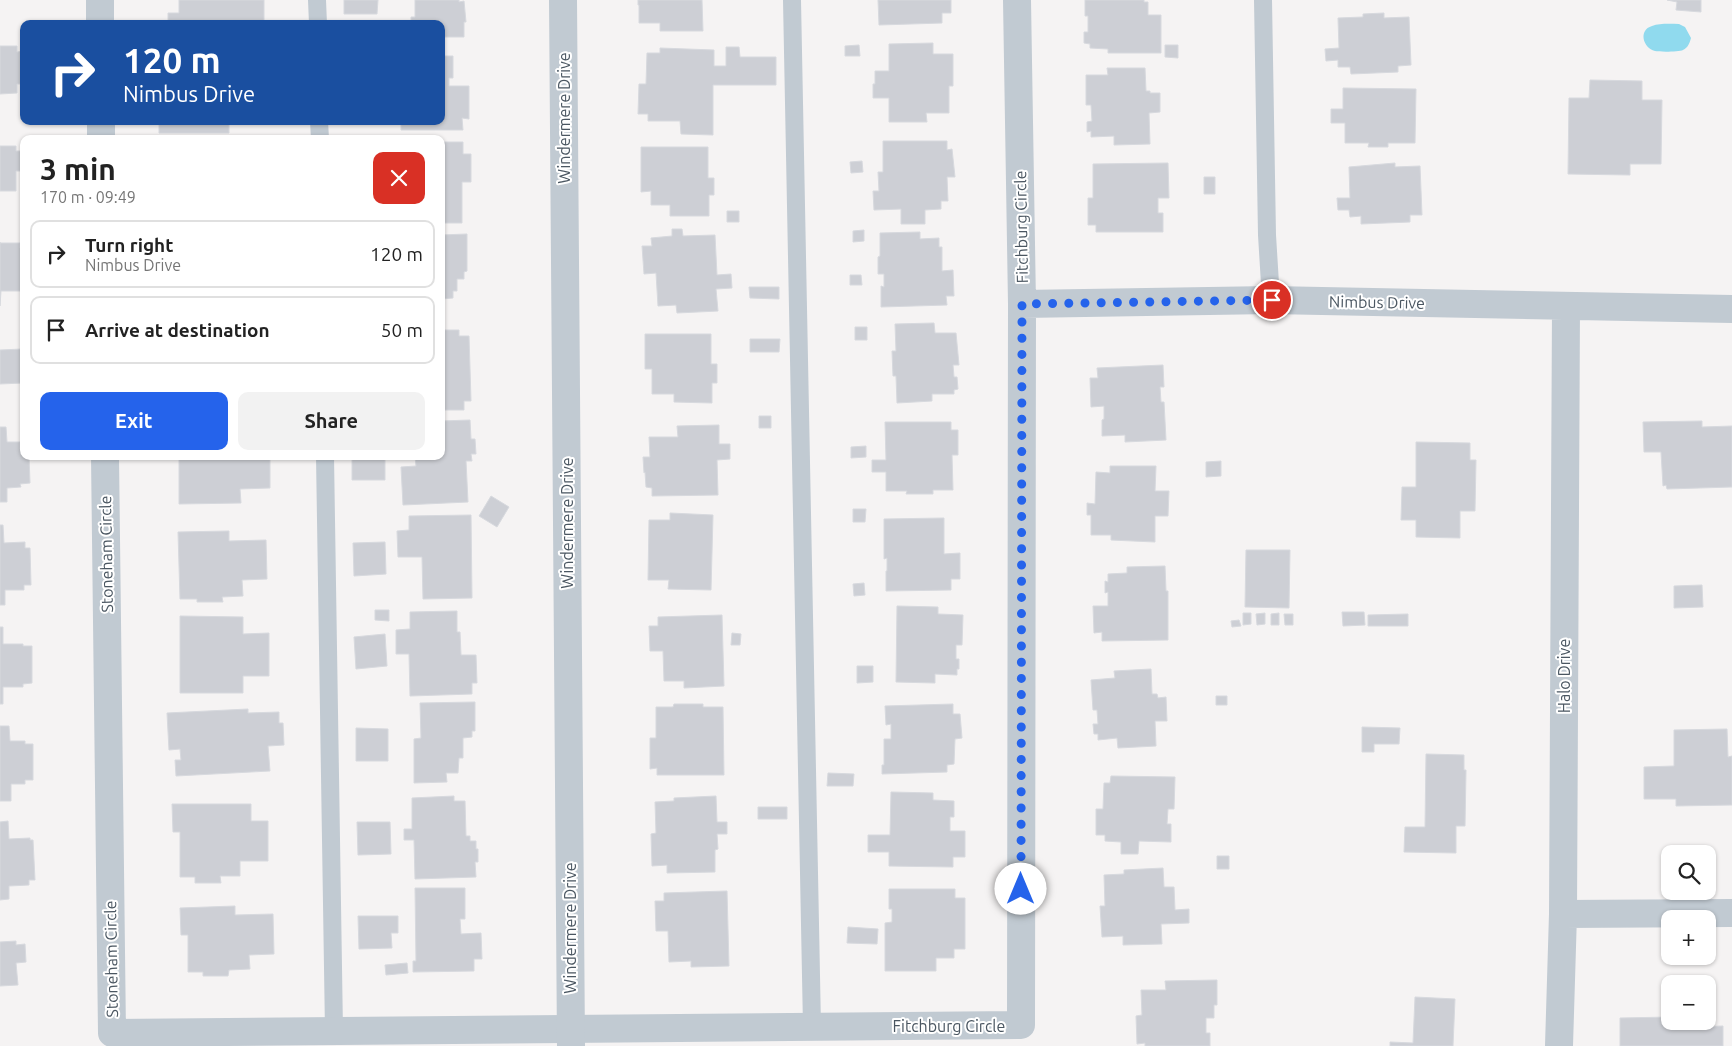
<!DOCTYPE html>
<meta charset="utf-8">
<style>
body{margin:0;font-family:Ubuntu,sans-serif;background:#f2f2f2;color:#222;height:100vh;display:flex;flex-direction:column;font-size:19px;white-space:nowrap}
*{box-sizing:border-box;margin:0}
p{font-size:16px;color:#767676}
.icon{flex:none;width:28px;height:28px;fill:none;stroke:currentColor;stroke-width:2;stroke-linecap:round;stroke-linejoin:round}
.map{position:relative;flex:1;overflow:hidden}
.sheet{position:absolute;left:20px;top:135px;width:425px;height:325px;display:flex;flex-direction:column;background:#fff;border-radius:10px;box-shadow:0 1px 4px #0004}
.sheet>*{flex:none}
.top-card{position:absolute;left:20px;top:20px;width:425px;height:105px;border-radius:10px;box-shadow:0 1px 4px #0004;background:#1a4fa0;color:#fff;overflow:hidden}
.controls{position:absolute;left:1661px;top:845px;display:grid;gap:10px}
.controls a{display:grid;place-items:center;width:55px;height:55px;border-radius:10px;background:#fff;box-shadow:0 1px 4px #0004;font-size:25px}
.pin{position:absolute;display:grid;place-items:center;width:42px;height:42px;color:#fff;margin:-21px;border:2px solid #fff;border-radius:50%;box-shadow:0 1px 5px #0007}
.me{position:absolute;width:55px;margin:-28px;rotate:0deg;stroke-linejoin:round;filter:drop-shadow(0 0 4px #0008)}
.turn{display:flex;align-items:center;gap:18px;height:105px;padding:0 20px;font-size:22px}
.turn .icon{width:65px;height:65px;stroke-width:2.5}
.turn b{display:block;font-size:35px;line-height:42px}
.round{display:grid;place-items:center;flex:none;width:52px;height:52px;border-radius:10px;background:#f2f2f2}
.summary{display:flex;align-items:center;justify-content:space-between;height:85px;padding:0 20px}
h1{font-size:30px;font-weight:600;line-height:38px}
.action{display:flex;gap:10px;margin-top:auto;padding:10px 20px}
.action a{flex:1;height:58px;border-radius:10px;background:#2563eb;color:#fff;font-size:20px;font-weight:600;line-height:58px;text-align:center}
.action a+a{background:#f2f2f2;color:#222}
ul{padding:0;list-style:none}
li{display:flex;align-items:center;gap:15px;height:68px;margin:0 10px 8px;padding:0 10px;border:2px solid #e0e0e0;border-radius:10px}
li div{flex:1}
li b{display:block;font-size:19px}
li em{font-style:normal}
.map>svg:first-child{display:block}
</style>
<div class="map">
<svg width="1732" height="1046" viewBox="0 0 1732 1046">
<rect width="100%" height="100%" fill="#f5f3f3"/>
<path fill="#90daee" d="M1679,24l6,3 6,11c-1,4 -3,10 -8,12 -4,2 -24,2 -28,1 -12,-3 -17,-21 -3,-25 8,-3 19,-2 27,-2z"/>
<path fill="#cdcfd5" stroke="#d7d9de" d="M179,0h85v24h-96v-11h11z
M344,0h34l-1,14h-33z
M415,0h44v2l5,-1 2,21h-2v15h-23v-13h-30v-7h4z
M638,0h64l1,31h-43v-8h-21v-18h-1z
M878,0h73v13h-9v10l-63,2z
M1085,0h59v2h4v13h13v38h-53v-4l-18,-1v-4l-6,-1v-11h4v-16h-3z
M1667,0h34v12l-25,-2 1,-8z
M1384,13v5l25,-1 2,48 -13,1v6l-47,2 -1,-7h-12v-7l-12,1 -1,-12 14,-1 -1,-30 25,-1v-3z
M933,43v11h20v32h-4v27h-23l1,9h-38v-24h-16v-14h2v-13h14v-27z
M859,45l1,11h-15v-10z
M1165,45h13v13l-13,-1z
M0,46h17v6l6,-1 1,33h-7v9l-17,1z
M726,47h13l1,10h36v28h-63v50l-32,-1 -1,-13h-32v-7h-10l1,-30h7l1,-31h13v-5l54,2v16h12z
M441,56h12v22h-4v8h20v33l-7,-1 1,12h-62v-9h40z
M1107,68h38l1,23h4v2h10v19l-11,1 1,31 -36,1v-9l-23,1v-6l-4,1v-10l5,-1 -1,-16h-5v-30h22z
M1590,80l52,1v19h20l-1,64h-31v11l-62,-1 1,-76h20z
M1343,88l73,1 -1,54h-27v4h-20l1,-4h-24v-20h-14v-14h12z
M159,121h70v12h-70z
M883,141h64v9l5,-1 3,28h-8l1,24h-7v8l-16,1v14h-24v-15l-27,1 -1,-19h6l-1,-19h5z
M441,142h22v12h8v28h-9v41h-21z
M0,146h16v5h8v20h-8v20h-16z
M641,147h67v31h6v17h-5v21h-39v-11h-19v-14l-10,1z
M862,161l1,11 -12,1 -1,-11z
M1168,163l1,35h-11v15h5v19h-67v-7h-8v-27h5v-34z
M1395,163v4l25,-1 2,49h-12v7l-49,2v-8l-11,1 -1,-7h-11l-1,-12h13l-1,-31z
M1204,177h11v17h-11z
M727,211h12v11h-12z
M672,229h10l1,7 32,-1 2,40 14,-1 1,14 -16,1 2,22 -41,2 -1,-8 -18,1 -2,-33 -12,1 -2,-28h10l-1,-8 21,-2z
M864,230v11l-11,1v-11z
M920,232v7l19,-1v9h3v24l11,-1 1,26h-8l1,9 -66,2v-21l3,1v-13h-6v-17l2,-1v-23z
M467,234v37l-3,1v7h-7v12h-4v7l-12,1v-64z
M0,242v1h20v5h4v37h-2v6h-21l-1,15z
M850,275h11l1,10h-12z
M749,287h30v12l-29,-1z
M934,323l1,10h21l3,32h-6l1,12h3l1,12 -4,1v4h-22v7l-35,2 -1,-27h-3l-1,-25h4l-1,-27z
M855,327h12v13h-12z
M441,330h18v6h10l2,65h-7v9h-23z
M645,334h66v30h6v19h-5v20l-38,-1v-8h-22v-25h-7z
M750,339h30l-1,13h-29z
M22,349l1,34 -23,1v-34z
M1163,365l1,22h-4l1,15h3l2,38 -41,2v-7l-23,1v-16l2,-1v-13l-13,1 -1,-29h8l-1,-10z
M759,416h12v12h-12z
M470,420l1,19h4l1,15h-5l1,7h-6l2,41 -65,3 -2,-38 15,-1 -1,-10h26v-35z
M1702,421v6l30,-1v61l-65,2 -1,-4 -3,1 -2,-34h-17l-1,-30z
M885,422h66v8h7v25h-6l1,35h-20v4h-27l1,-3h-21v-19h-14v-12h14z
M719,425v19h11v15l-13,1 1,35 -66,1v-8l-6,-1 -1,-15 -1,1 -1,-16h7l-1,-20h29l-1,-11z
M0,427h6l1,15h13v7h4v7h5l1,27 -10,1 1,3 -14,1v14h-7z
M1416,442l54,1v17h6l-1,51h-15v27l-44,-1v-17h-15l1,-33h14z
M866,446v11l-15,1v-11z
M179,456h91v32l-30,1 1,14 -62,1z
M352,456h33v24h-33z
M1221,461v15l-15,1v-15z
M1110,466h46l-1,25h14l-1,25h-13v26l-44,-2v-5h-20v-20h-4v-12l8,1 1,-32 14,1z
M491,496l18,11 -12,20 -18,-11z
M853,509h13l-1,13h-12z
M670,513l43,2 -2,75 -43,-1 1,-9h-21l1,-60h21z
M471,515l1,83 -49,1 -1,-42h-24l-1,-26 12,-1v-14z
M944,518v36l16,-1v26h-9v11l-65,1v-20h1v-13l-3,1v-40z
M0,525h3l1,18 21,-1v6h5l1,37h-7v5h-19v15h-5z
M229,531v10l37,-1 1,39 -25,1 1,16 -21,1 1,5h-26v-3h-17l-2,-67z
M385,542l1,32 -32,2 -1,-33z
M1246,550h44l-1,58 -44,-1z
M1165,566l1,25h2v49l-66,1v-9l-8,1 -1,-27h15v-14l-3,1v-12l3,1v-8l19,-1v-6z
M864,583l1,12 -11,1 -1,-12z
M1702,585l1,22 -29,1v-22z
M897,606l41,1v7l25,1 -1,30h-6v14h3v10h-2v6l-22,-1v9l-39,-1z
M375,610h14v11l-14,-1z
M457,611v21h3l1,23h15l1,28h-5v11l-62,2 -1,-42h-13v-24l14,-1v-17z
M1342,612h22l1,13 -22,1z
M1243,613h8v11l-8,1z
M1265,613v11l-8,1 -1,-11z
M1279,613v12h-8v-11z
M1284,614h9v11h-8z
M1408,614v12h-40v-11z
M722,615l2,71 -40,2v-7h-20l-1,-30h-13l-1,-25h9v-9z
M180,616l63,1v17l26,-1v43h-26v17h-63z
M1239,620l2,6 -9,1 -1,-6z
M0,627h3v17h20v2h9v37l-9,1v3h-20v17h-3z
M732,633l9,1 -1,11h-9z
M385,634l2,32 -31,3 -2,-32z
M857,666h16v16l-16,1z
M1151,669l1,25h5l1,4 8,-1 1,24h-12l1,25 -38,2 -1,-10 -19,2v-6h-4l-1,-10h5l-1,-14h-4l-2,-30 24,-2 -1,-7z
M1216,696h11v9h-11z
M475,702v29h-3v6l-9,1v20h-4l-1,15h-12l1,9 -33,1v-44l7,-1 -1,-35z
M674,704h29v3h20l1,68h-67v-7l-7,1v-31h6v-31h17z
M953,704v10h7l2,24 -7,1 -1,25 -7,1v7l-65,2v-9h2v-26h7v-15l-5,1 -1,-19z
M248,709v4l31,-1v11h4l1,22 -16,1 2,25 -94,5 -1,-16h6l-1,-11 -11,1 -2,-37z
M0,726h9l1,15h15v3h8v36h-8v4h-14v17h-11z
M1362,727l38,1 -1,16h-25v8h-12z
M356,728l32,1v32h-32z
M1727,729l1,28 4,-1v49l-56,1v-7h-32v-32l30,-1v-36z
M1426,754l38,1v15h2l-1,56h-9v27l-52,-1 1,-25h20z
M828,773l26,1 -1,12h-26z
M1111,776l64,1 -1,32h-6l-1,15h4v18l-32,-1 -1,13h-17v-12l-16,-1v-6h-9v-26h7l1,-26h6z
M891,792l42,1v7l21,1v16h-4v14h15v26h-12v10l-64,-1v-14h-21v-17h22z
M454,796v5h11l1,35h4v5h6v8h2v13h-3l1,15 -61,2 -1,-39h-10v-11h8v-31z
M716,796l1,26h10v12h-10l1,15 -3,1v22l-48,1v-8l-15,1 -1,-32 5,-1 -1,-31 19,-1v-3z
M172,804h79v17h17v40h-28v15h-20l1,7h-26v-6h-15v-45h-7z
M758,807h29v12h-29z
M8,821l1,18 21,-1v2h3l2,40h-6v5l-20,1v13l-9,1v-78z
M357,822h33l1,32 -33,1z
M1217,856h12v13h-12z
M1163,868l1,19h10l1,23 14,-1v14l-28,1 1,20 -39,1v-9l-21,1 -2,-31h5l-1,-31 20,-1v-4z
M415,888h50v31h-5l1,15 20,-1 1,26h-8v12l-61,1v-11h3z
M889,889h66v9h10v51h-11v9h-18v13h-51v-48l7,-1v-13h-3z
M727,891l2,75 -38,1v-6l-22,1 -1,-31h-12l-1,-30h9v-8z
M235,906v9l38,-1 1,40 -25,1 1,14 -21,1 -1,6h-25v-4h-15v-37h-7l-1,-27z
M358,916h40v17h-7l1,15 -33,1z
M848,927l30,2 -1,15 -30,-1z
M16,941v4l9,-1 1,18 -10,1 2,22 -18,1v-44z
M407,963l1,10 -22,2 -1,-10z
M1217,980v25h-3v13h-8v15h4v13h-65v-3l-8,1 -1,-28 6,-1 -1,-25h25l-1,-9z
M1415,997l40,2 -2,47h-63v-4l23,1z
M1670,1017v4h20l1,6 32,-1v20h-103v-28z"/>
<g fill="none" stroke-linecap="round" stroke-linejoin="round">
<path stroke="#c1cad2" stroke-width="18" d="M317,0l1,24
M792,0l20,1027
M1263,0l4,235 4,65
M319,121l1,18
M325,456l9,575"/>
<path stroke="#c1cad2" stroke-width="28" d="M100,0v24
M101,121v18
M1022,304l249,-4 461,9
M105,456l7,577 909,-8 1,-721 -5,-304
M1563,914l169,-1
M1559,1046l4,-132 3,-608"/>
<path stroke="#c1cad2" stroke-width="28" d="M563,0l8,1046"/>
</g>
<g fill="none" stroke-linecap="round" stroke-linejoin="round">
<path stroke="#2563eb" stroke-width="9" stroke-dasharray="0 16.2" d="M1021,889l1,-585 250,-4"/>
</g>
<g text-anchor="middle" stroke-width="4" stroke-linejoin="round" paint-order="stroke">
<g font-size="16" fill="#4a5661" stroke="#fff">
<text transform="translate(564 118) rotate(-90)" y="6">Windermere Drive</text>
<text transform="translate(1021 227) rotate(-91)" y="6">Fitchburg Circle</text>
<text transform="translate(1377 302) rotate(1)" y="6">Nimbus Drive</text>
<text transform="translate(567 523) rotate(-90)" y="6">Windermere Drive</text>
<text transform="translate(106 554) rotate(-91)" y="6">Stoneham Circle</text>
<text transform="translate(1564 676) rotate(-90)" y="6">Halo Drive</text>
<text transform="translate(570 928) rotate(-90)" y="6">Windermere Drive</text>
<text transform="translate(111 959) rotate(-91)" y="6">Stoneham Circle</text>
<text x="949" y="1032">Fitchburg Circle</text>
</g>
</g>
</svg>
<div class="controls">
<a><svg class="icon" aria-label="search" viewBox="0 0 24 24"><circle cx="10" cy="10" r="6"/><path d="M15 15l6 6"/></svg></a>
<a>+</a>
<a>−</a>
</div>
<div class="pin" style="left:1272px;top:300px;background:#d93025"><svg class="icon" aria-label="arrive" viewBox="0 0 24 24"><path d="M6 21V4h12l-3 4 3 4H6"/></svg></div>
<svg class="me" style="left:1021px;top:889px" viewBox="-20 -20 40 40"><circle r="19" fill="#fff"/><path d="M0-13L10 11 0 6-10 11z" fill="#2563eb"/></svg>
<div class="top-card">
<div class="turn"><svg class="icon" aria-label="right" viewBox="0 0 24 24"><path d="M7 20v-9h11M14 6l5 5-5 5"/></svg><div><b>120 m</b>Nimbus Drive</div></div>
</div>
<section class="sheet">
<div class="summary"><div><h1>3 min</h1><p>170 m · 09:49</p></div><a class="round" style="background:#d93025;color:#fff"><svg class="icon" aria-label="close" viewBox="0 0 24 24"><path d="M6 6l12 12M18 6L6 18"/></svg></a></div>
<ul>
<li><svg class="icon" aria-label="right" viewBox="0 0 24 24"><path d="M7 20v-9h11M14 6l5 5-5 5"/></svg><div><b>Turn right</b><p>Nimbus Drive</p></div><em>120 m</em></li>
<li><svg class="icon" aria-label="arrive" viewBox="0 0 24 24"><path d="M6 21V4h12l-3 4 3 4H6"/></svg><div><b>Arrive at destination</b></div><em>50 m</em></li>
</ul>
<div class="action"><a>Exit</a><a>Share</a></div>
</section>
</div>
